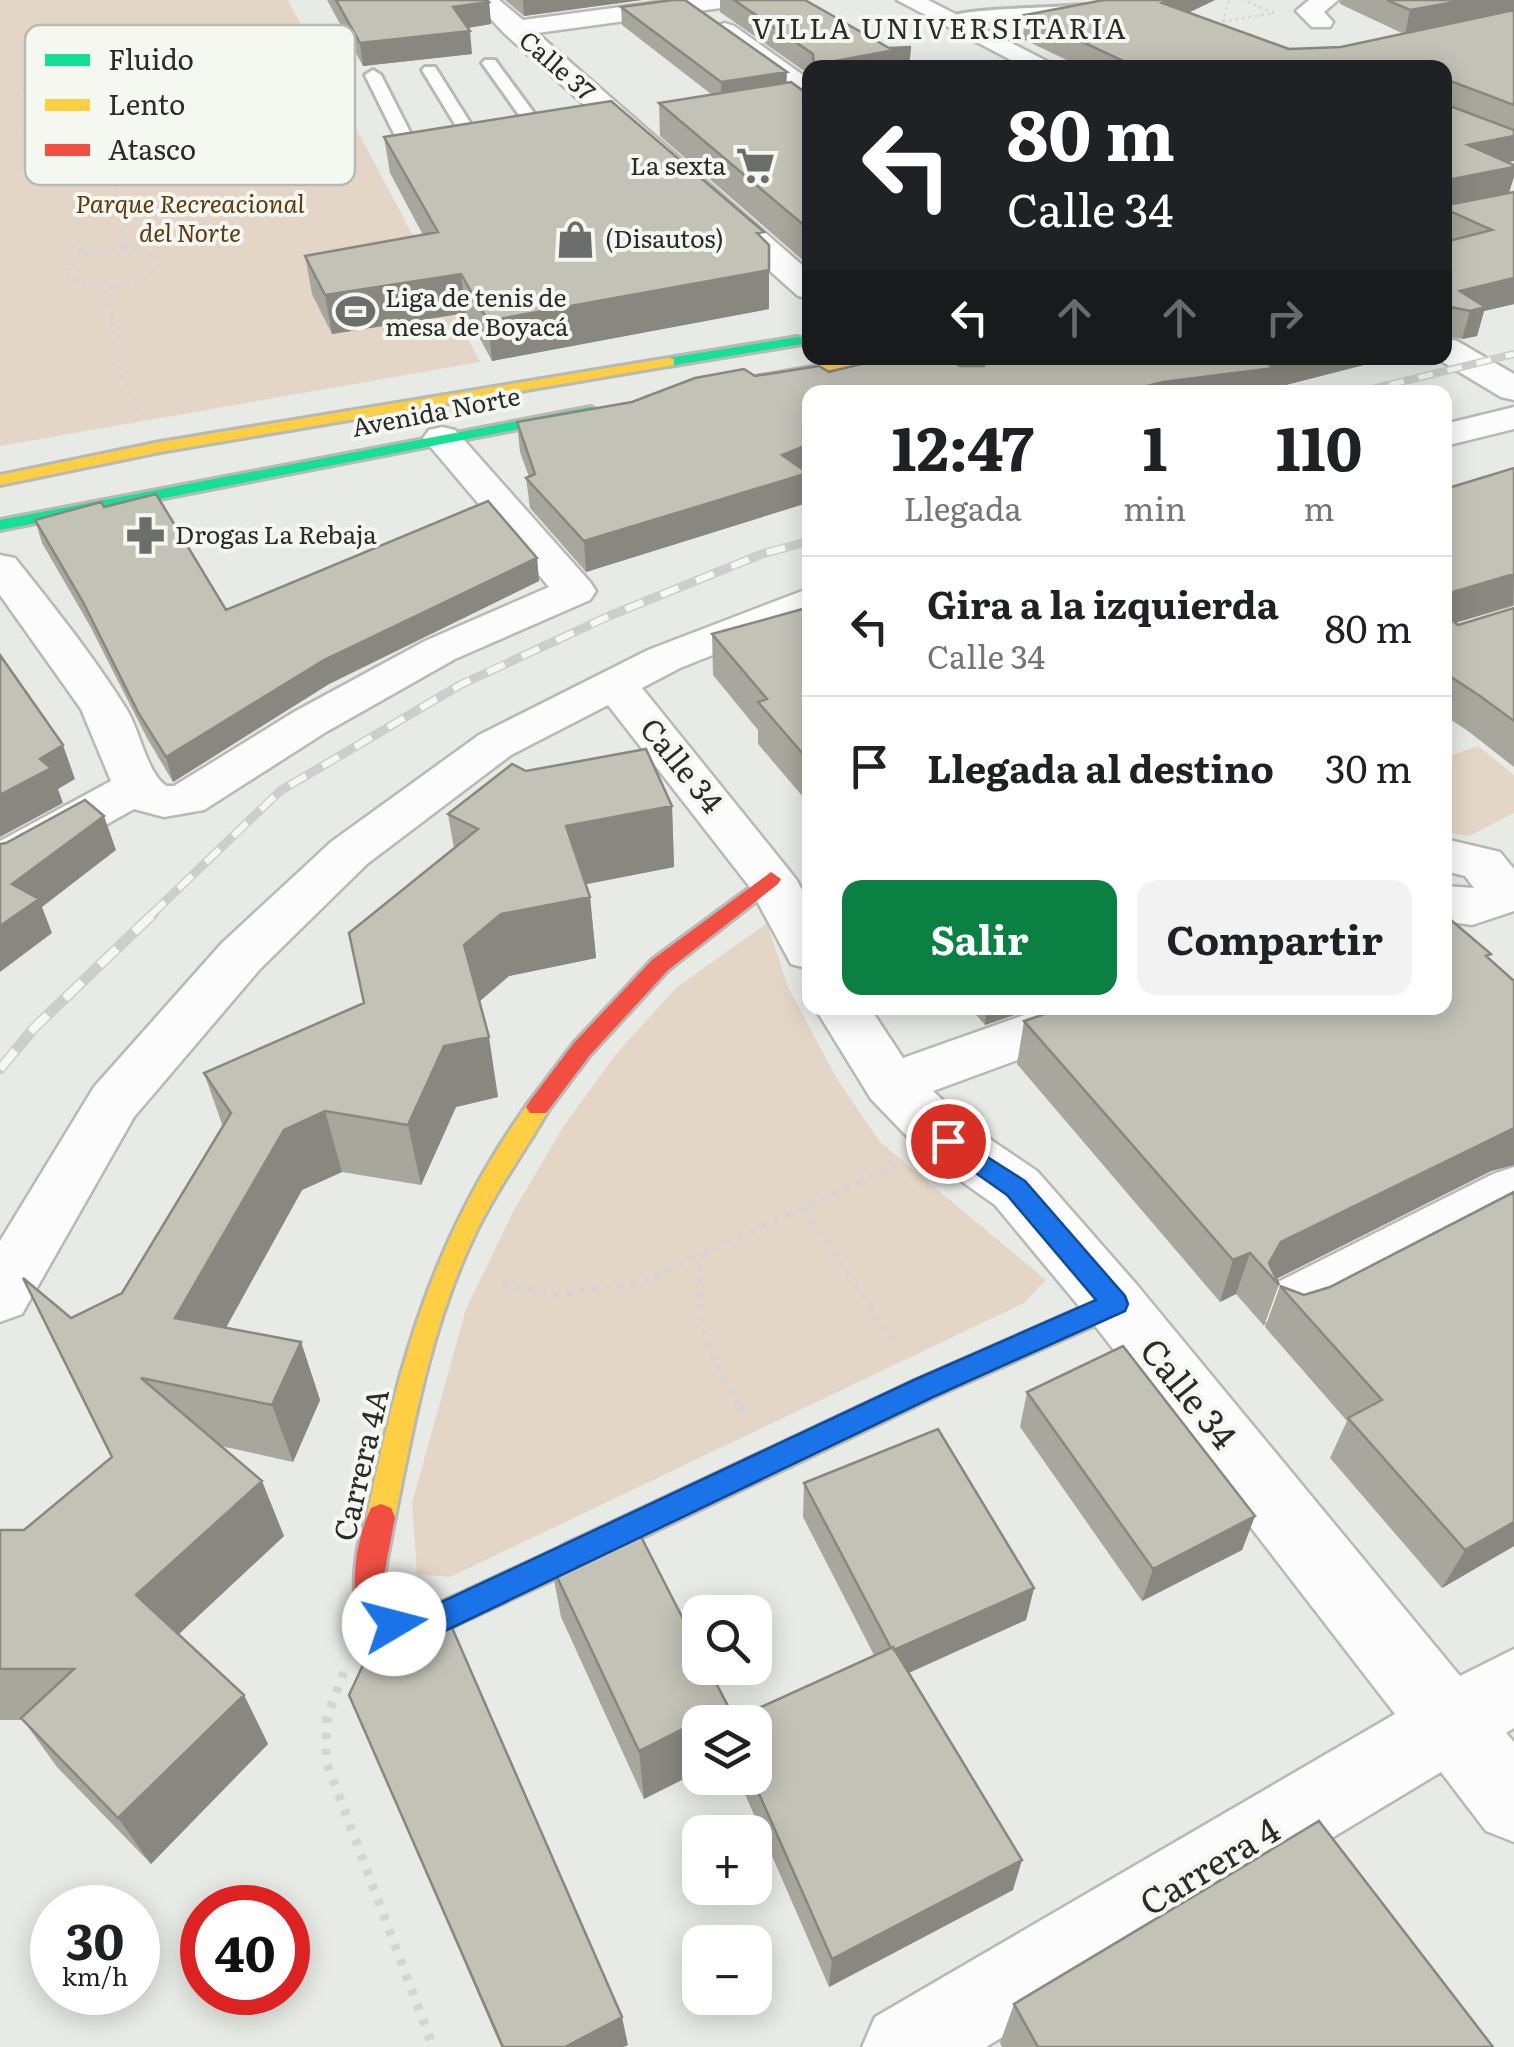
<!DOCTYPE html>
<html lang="es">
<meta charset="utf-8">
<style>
body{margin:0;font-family:Literata,serif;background:#f2f2f2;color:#202124;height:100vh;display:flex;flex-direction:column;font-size:38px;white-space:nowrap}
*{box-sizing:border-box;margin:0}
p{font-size:32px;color:#757577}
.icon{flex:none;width:55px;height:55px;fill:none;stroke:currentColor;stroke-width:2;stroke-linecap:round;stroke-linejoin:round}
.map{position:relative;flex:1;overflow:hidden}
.panel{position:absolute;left:802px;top:385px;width:650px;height:630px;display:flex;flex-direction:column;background:#fff;border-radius:20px;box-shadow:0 5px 25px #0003}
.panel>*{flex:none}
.banner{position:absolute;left:802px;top:60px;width:650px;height:305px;border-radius:20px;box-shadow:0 5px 25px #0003;background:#202124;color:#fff;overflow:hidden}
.controls{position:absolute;left:682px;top:1595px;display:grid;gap:20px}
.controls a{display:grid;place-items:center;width:90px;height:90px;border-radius:20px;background:#fff;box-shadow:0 5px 25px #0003;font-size:50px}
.speed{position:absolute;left:30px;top:1885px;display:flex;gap:20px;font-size:50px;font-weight:700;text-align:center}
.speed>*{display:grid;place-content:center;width:130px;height:130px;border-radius:50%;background:#fff;box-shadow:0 5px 25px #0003;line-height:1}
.speed small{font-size:25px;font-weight:400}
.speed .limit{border:15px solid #d22;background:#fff;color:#111}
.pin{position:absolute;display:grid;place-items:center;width:85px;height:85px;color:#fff;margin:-42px;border:5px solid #fff;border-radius:50%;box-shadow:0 2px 10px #0007}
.me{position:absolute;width:110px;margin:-55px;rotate:82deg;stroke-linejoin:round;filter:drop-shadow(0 0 8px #0008)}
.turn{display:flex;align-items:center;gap:35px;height:210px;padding:0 40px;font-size:45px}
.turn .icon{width:130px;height:130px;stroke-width:2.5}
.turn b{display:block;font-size:70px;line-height:85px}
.lanes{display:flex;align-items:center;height:95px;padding:0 40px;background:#0003;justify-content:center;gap:50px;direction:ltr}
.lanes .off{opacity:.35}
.eta{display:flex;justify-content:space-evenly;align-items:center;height:170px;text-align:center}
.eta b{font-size:60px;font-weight:700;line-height:70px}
.cta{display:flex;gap:20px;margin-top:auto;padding:20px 40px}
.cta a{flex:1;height:115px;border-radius:20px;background:#0b8043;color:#fff;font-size:40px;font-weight:700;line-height:115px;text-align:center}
.cta a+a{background:#f2f2f2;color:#202124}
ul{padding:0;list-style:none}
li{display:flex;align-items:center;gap:30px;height:140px;padding:0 40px;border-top:2px solid #e0e0e0}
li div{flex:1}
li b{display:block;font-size:38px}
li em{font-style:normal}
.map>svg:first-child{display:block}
</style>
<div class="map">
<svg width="1514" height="2047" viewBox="0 0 1514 2047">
<rect width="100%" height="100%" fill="#e7eae5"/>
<path fill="#e4d6c6" d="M0,0h288l192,362 -480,84z
M1478,746l36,29v38l-45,23 -24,-4v-74z
M767,923l21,64 49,92 43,63 166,138 -22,23 -574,274 -33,-3 -5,-71 54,-194 47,-97 50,-85 53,-73 61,-67z"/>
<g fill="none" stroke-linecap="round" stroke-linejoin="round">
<defs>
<path id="lane" d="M1122,0h24c-39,26 -147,18 -197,24l-7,-4c24,-16 139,-9 180,-20z
M485,60h10l53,72 -2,4h-12l-52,-73z
M425,67h10l46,73 -2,4h-12l-45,-74z
M373,70l8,5 34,67 23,-3 8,5 -2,4 -41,4 -38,-77z"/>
<path id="street" d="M473,0h26l24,20 151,-20h66l-12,7 -191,26 273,239v27l-12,-3 -293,-262z
M897,0h31l132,68h-34z
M1309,0h29l-14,12 9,10 -3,5h-18l-16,-16z
M725,23l9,3 76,54v20l-10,-2 -84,-62 -4,-5 4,-5z
M1445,338l12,3 57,33v26l-13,-3 -65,-39h9z
M1514,407v22l-69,17v-22z
M442,427l13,3 135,152 6,9 -6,9 -135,59 -129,73 -122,78 -40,7 -30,-8 -116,65 -18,4v-37l111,-60 -30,-72 -81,-114v-40l15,3c39,49 79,99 112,152 14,23 19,61 39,76h8l120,-74 131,-71 124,-54 -126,-149 6,-8z
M810,588v28l-130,52 -38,20 154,191 14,25v65l-19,-5 -42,-78 -141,-181 -97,50 -144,109 -107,105 -126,148 -112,197 -22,8v-81l94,-154 128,-144 109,-101 148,-107 169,-85z
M1445,839l55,13 14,17v42l-42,14 -27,-4v-35l29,2 -9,-12 -20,-5z
M815,1008h55l33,50 141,-50h84l-8,14 -187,69 36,34 68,46 100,114 323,391 54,-27v79l-8,5 8,9v100l-28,-11 -45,-59 -455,275h-124l13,-30 520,-303 -302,-391 -98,-118 -68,-48 -56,-58z
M1514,1167v52l-202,106 -22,7 -22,-7 -10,-19 10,-19 225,-113z"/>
<path id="fast" d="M797,337l5,1v6l-133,22 -7,-4 7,-4z
M591,407l7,4 -2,3 -596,116v-10z
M1115,1293l9,3 4,8 -4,8 -190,85 -352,169 -10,4 -10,-4 -5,-10 5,-10 352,-165z"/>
<path id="slow" d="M669,358l5,1v6l-514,87 -160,33v-10l160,-33z
M862,358h28l-141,28 -7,-4 7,-4z
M538,1098l8,3 4,6c-24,43 -54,82 -75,127 -43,89 -61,187 -80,283l-4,9 -10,4 -10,-4 -4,-9c33,-158 67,-283 163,-416z"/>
<path id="jam" d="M771,872l10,7 -3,5 -110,86 -78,85 -44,58h-16l-4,-6 4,-6 44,-58 78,-83z
M381,1504l10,4 4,9 -11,58 4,33 26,7 158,-73 10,4 5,10 -5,10 -167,78 -52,-15c-15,-36 -8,-87 8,-121z"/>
</defs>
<use href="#lane" stroke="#b7b9b5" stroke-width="6"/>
<use href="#street" stroke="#b7b9b5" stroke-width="5"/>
<use href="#fast" stroke="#b7b9b5" stroke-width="6"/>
<use href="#slow" stroke="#b7b9b5" stroke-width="6"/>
<use href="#jam" stroke="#b7b9b5" stroke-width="6"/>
<path stroke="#d4d5d4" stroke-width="2.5" stroke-dasharray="2.5 4" stroke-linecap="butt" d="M1223,22l6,-22
M1210,24l64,-11 -31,-13
M0,104c45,-30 99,-32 149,-15l8,13c-39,38 -109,42 -157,21
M107,130l15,103
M59,135l18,98"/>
<path stroke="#d4d5d4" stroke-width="4" stroke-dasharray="4 5" stroke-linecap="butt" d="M76,230l5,25
M122,230l2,17
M124,247l34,9 3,9c-27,24 -68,31 -98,8l18,-18z
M112,286c-2,46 4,86 26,126"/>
<path stroke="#d4d5d4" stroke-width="6" stroke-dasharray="5 8" stroke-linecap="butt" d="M803,1208l91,133
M704,1253c-14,67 5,101 37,157
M503,1284l53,11 83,-12 258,-118"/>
<path stroke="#d4d5d4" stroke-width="9" stroke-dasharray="6 10" stroke-linecap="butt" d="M740,1408l3,5
M344,1672l-17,45 -1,44 107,286"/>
<use href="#lane" fill="#fbfcfb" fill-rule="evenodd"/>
<use href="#street" fill="#fbfcfb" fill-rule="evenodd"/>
<use href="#fast" fill="#16e098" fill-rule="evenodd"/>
<use href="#slow" fill="#ffcf43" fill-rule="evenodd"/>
<use href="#jam" fill="#f24e42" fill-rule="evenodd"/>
<defs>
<path id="rail-far2" d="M1360,392l154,-38"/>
<path id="rail-far1" d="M151,915l129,-124 180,-106 149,-69 153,-62 48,-13"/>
<path id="rail" d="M0,1069l34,-41 120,-115"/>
</defs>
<use href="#rail-far2" stroke="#cccdcc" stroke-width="8"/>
<use href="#rail-far1" stroke="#cccdcc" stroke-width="9"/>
<use href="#rail" stroke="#cccdcc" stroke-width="11"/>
<use href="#rail-far2" stroke="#f4f8f1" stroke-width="5" stroke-dasharray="15" stroke-linecap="butt"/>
<use href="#rail-far1" stroke="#f4f8f1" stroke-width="6" stroke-dasharray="19" stroke-linecap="butt"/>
<use href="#rail" stroke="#f4f8f1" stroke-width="8" stroke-dasharray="24" stroke-linecap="butt"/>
</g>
<path fill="#a7a79d" d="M327,0h160l2,2 2,22 -24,4 5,26 -109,12z
M505,0h137l-118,16z
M720,0h85l84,48 22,-1 -2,21h-99v7l-90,-63z
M1104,0h111l-27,13 101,36 52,-2 63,-13 -64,-30v-4h174v161l-7,1 2,31 5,-1v112l-30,7 -7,25 -15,3 -17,-3v-94l4,-1 -4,-2v-171h-362l-60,-29 2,-24z
M621,7l166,75 23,14 -4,167 -146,-127 -1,-33 52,-9 -89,-69z
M384,137l380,103 5,69 -277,52 -26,-48 -134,21 -20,-40 -7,-38 118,-21 -33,-62z
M964,358h427l-121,31 -1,3h-459l-3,111 -221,69 -56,-64 -4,-30 3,-1 -9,-25 -3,-30 115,-20 123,-26 208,-10z
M1514,468v138l-59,17 3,2 56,-17v159l-46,-36 -23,-15v-227z
M104,507l122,103 311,-52 2,23 -210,103 -156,98 -26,-44 -57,-112 -48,-83 -7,-23z
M810,607v198l-52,-61v-14l-45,-55 -1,-41z
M526,771l146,35 2,61 -88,17 4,13 6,61 -87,18 -30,26 19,95 -42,10 -35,78 -79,-13 -40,18 -76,138 75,14 19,58 -27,62 -72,-16 63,90 -105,98 65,61 24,49 -117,120 -94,-97 -34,-47h-23v-190h24l88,-73 -41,-139 51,-25 101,-166 -19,-54 160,-70 90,-154 -6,-35z
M1489,959l25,22v184l-23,6 -215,108 3,6 -15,41 -28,-32 -16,8 -203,-238 7,-43z
M970,1008h65l-50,17z
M1280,1286l24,9 26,-8 184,259 -72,42 -112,-130 17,-37 -82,-94z
M1027,1392l228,124 -13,34 -100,51 -122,-174z
M804,1483l230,105 -8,32 -117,53 104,217 -184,97 -91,-209h17v-56h-55l-56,77 -83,-182 -10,-53 177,158 146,-67 -71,-138z
M349,1695l279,350 -5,2h-122z
M1014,2004l479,43h-491l-2,-4z"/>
<path fill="#888880" d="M523,0h119l-118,16z
M1169,0h46l-57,27 4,-24z
M1466,0h48v11l-109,23 5,-24z
M489,2l2,22 -35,6 -3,-23z
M470,31l2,23 -109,12 -3,-23z
M911,47l-2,21h-95v-3z
M787,72l-1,20 -65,10v-20z
M1514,136v25l-53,10 7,-26z
M1514,167v10l-5,16 -64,12 7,-26z
M810,226v36l-4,1v-36z
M769,270v39l-277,52 -4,-40z
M461,274l5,39 -134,21 -7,-39z
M1514,278v26l-30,7 -7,25 -15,3 8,-28 -10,-20z
M1285,358h106l-121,31 -1,3h-146l40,-10z
M810,444v30l-2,1 -1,28 -221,69 -2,-31z
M537,558l2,23 -210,103 -156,98 -7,-25 158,-97z
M1514,574l-1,31 -68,21 8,-34z
M63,745l12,34 -17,10 5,14 -63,34v-42l40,-36z
M672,806l2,61 -102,20 -6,-61z
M104,816l12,34 -74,57 10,26 -52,39v-46l12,-42z
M590,897l6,61 -87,18 -35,30 -10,-61 37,-31z
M987,1008h48l-50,17z
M489,1037l9,60 -42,10 -35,78 -13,-60 36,-79z
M325,1111l17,61 -40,18 -103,186 -24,-58 109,-188z
M1514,1128v37l-23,6 -217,109 -5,-17 12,-21z
M1250,1253l-14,41 -16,8 13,-42z
M301,1342l19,58 -27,62 -21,-57z
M262,1481l22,55 -119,111 -29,-52z
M1255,1516l-13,34 -100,51 11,-32z
M1514,1522v24l-72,42 23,-38z
M1034,1588l-8,32 -138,62 4,-31z
M244,1695l24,49 -117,120 -33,-46z
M728,1706v16h-28v49l-56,28 -5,-48z
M1022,1860l-9,30 -184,97 3,-28z
M622,2017l6,28 -5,2h-58z"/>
<path fill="#c2c2b7" stroke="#888880" stroke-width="2.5" d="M336,0h151l2,2 -36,5 17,24 -110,12z
M673,0h12l102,72 -66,10 -100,-75z
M734,0h71l84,48 22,-1 -97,18 -1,-11z
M1104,0h65l-7,3 127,46 52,-2 173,-37v95l-61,-23 -5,3 2,21 64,24v6l-46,9 46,20v2l-62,12 -3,21 4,4 61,-12v86l-54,13 25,16 -15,4 -19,-4 -2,9 -4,1v-75l47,-12 -47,-21v-141h-307l-113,-53z
M1387,0h79l-56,10z
M791,82l19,14v130l-4,1 -147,-124z
M611,101l153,131 -7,1 12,12v25l-281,51 -27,-47 -136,21 -20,-39 133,-24 -54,-95z
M886,358h60l14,8h24l2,-6 -3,-2h302l-20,4 9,6 -111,14 -40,10h-313v52l-28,11 26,18 -224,68 -58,-63 9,-4 -18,-52 115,-20 63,-24 49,-9 11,7 64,-10 10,6z
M1514,468v106l-61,18v29l5,4 56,-17v113l-34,-25 -35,-23v-184z
M156,494l70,116 262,-109 49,57 -213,102 -158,97 -27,-43 -56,-112 -48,-82 66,-18 3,5z
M810,607v155l-52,-60 9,-3 -55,-65z
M0,655l63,90 -23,14 11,9 -51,27z
M646,749l26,57 -106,20 24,71 -89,17 -37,31 25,92 -45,9 -36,79 -83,-14 -41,19 -109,188 126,24 -29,63 -131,-27 121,103 -126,114 108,100 -126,123 -97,-100 53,-49h-74v-139h24l88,-73 -89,-179 48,40 51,-25 109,-180 -27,-40 160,-70 -15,-70 129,-104 -30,-15 64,-50 14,7z
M85,800l19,16 -92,68 27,15 -39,27v-82l6,-1z
M1445,915l46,39 -5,2 28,25v147l-233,114 -12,21 10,22 -29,-32 -17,7 -209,-239 39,-13h382z
M1514,1192v330l-49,28 -117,-132 34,-18 -102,-114 24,9 26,-8z
M1123,1346l132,170 -102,53 -126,-177z
M938,1429l96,159 -140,62 -1,-3 -2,1 -87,-165z
M635,1525l65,127v16h8l20,38 -89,45 -88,-187z
M446,1614l176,403 -57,30h-62l-154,-352 27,-58 28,-5z
M893,1647l129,213 -190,99 -80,-181h3v-56h-27z
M1319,1821l174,226h-455l-24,-43z"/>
<path fill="#1a73e8" stroke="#114b97" stroke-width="2.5" d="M948,1132l77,49 100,115 3,8 -3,7 -192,86 -507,243 -11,4 -31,-10 -5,-10 5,-10 10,-4 20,5 500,-235 182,-80 -89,-105 -67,-47 -4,-7 4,-6z"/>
<defs>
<symbol id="supermarket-bare" viewBox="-9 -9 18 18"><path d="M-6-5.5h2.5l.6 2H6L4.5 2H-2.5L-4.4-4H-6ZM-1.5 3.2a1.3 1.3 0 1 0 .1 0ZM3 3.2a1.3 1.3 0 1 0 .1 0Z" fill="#6c6e6b" stroke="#f4f8f1" stroke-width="2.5" paint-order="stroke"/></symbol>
<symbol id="shop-bare" viewBox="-9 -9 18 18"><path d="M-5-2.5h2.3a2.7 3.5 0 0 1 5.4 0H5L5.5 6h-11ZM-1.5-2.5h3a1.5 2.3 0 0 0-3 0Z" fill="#6c6e6b" stroke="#f4f8f1" stroke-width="2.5" paint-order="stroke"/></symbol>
<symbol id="stadium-bare" viewBox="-9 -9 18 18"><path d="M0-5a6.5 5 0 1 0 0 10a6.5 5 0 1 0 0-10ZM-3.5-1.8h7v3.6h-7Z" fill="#6c6e6b" stroke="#f4f8f1" stroke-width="2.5" paint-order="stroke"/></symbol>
<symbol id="pharmacy-bare" viewBox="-9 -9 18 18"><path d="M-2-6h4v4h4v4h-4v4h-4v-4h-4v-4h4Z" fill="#6c6e6b" stroke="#f4f8f1" stroke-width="2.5" paint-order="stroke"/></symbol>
</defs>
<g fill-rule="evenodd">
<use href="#supermarket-bare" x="728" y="138" width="55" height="55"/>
<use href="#shop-bare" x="548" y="212" width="55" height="55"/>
<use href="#stadium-bare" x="328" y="284" width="55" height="55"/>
<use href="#pharmacy-bare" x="118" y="508" width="55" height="55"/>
</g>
<g text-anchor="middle" stroke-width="8" stroke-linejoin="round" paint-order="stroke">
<g font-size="25" fill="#2a2c29" stroke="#f4f8f1">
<text transform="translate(557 66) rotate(41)" y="9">Calle 37</text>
<text transform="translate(436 412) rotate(-11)" y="9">Avenida Norte</text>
</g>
<g font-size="25" fill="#2a2c29" stroke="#f4f8f1" text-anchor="start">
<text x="726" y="175" text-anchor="end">La sexta</text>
<text x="605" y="248">(Disautos)</text>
<text x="385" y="307">Liga de tenis de<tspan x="385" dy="29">mesa de Boyacá</tspan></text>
<text x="175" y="544">Drogas La Rebaja</text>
</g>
<g font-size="25" font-style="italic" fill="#5f3b12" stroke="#f4f8f1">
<text x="190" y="213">Parque Recreacional<tspan x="190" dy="29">del Norte</tspan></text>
</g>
<g font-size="28" letter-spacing="2.5" fill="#2a2c29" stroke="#f4f8f1">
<text x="940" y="39">VILLA UNIVERSITARIA</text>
</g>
<g font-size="30" fill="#2a2c29" stroke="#f4f8f1">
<text transform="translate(681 766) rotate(51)" y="10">Calle 34</text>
<text transform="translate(362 1465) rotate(-77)" y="10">Carrera 4A</text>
</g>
<g font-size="35" fill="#2a2c29" stroke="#f4f8f1">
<text transform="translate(1188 1394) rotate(51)" y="12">Calle 34</text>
<text transform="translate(1210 1867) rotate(-31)" y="12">Carrera 4</text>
</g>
</g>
<rect x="25" y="25" width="330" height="160" rx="15" fill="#f4f8f1" stroke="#b7bbb5" stroke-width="2.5"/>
<rect x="45" y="54" width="45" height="12" fill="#16e098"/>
<rect x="45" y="99" width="45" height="12" fill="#ffcf43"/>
<rect x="45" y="144" width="45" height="12" fill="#f24e42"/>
<g font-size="28" fill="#2a2c29">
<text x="108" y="70">Fluido</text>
<text x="108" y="115">Lento</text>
<text x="108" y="160">Atasco</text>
</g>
</svg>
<div class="controls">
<a><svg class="icon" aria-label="search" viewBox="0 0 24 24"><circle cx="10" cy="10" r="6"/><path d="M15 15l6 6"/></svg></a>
<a><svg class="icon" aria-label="layers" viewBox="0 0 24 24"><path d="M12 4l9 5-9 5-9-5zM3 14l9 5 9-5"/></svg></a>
<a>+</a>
<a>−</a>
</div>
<div class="speed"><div>30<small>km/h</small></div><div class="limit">40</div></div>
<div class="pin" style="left:948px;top:1141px;background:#d93025"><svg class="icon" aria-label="arrive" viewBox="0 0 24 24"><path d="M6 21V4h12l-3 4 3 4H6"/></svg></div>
<svg class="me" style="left:394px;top:1624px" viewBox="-20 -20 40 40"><circle r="19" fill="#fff"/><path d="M0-13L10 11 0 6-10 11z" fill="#1a73e8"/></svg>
<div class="banner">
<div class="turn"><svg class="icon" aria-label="left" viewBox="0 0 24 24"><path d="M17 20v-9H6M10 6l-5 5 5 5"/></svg><div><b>80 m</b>Calle 34</div></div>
<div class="lanes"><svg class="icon" aria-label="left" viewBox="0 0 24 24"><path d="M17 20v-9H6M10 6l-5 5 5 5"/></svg><svg class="icon off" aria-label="ahead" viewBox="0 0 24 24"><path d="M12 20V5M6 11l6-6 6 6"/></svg><svg class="icon off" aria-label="ahead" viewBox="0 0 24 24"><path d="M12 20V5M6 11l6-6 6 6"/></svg><svg class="icon off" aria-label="right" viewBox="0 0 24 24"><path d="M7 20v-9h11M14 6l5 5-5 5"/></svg></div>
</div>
<section class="panel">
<div class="eta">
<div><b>12:47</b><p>Llegada</p></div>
<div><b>1</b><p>min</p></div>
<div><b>110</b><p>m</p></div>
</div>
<ul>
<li><svg class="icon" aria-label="left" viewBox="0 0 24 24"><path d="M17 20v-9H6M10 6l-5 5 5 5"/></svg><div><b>Gira a la izquierda</b><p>Calle 34</p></div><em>80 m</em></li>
<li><svg class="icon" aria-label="arrive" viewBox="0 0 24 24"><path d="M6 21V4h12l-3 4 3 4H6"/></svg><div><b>Llegada al destino</b></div><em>30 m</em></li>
</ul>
<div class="cta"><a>Salir</a><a>Compartir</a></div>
</section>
</div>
